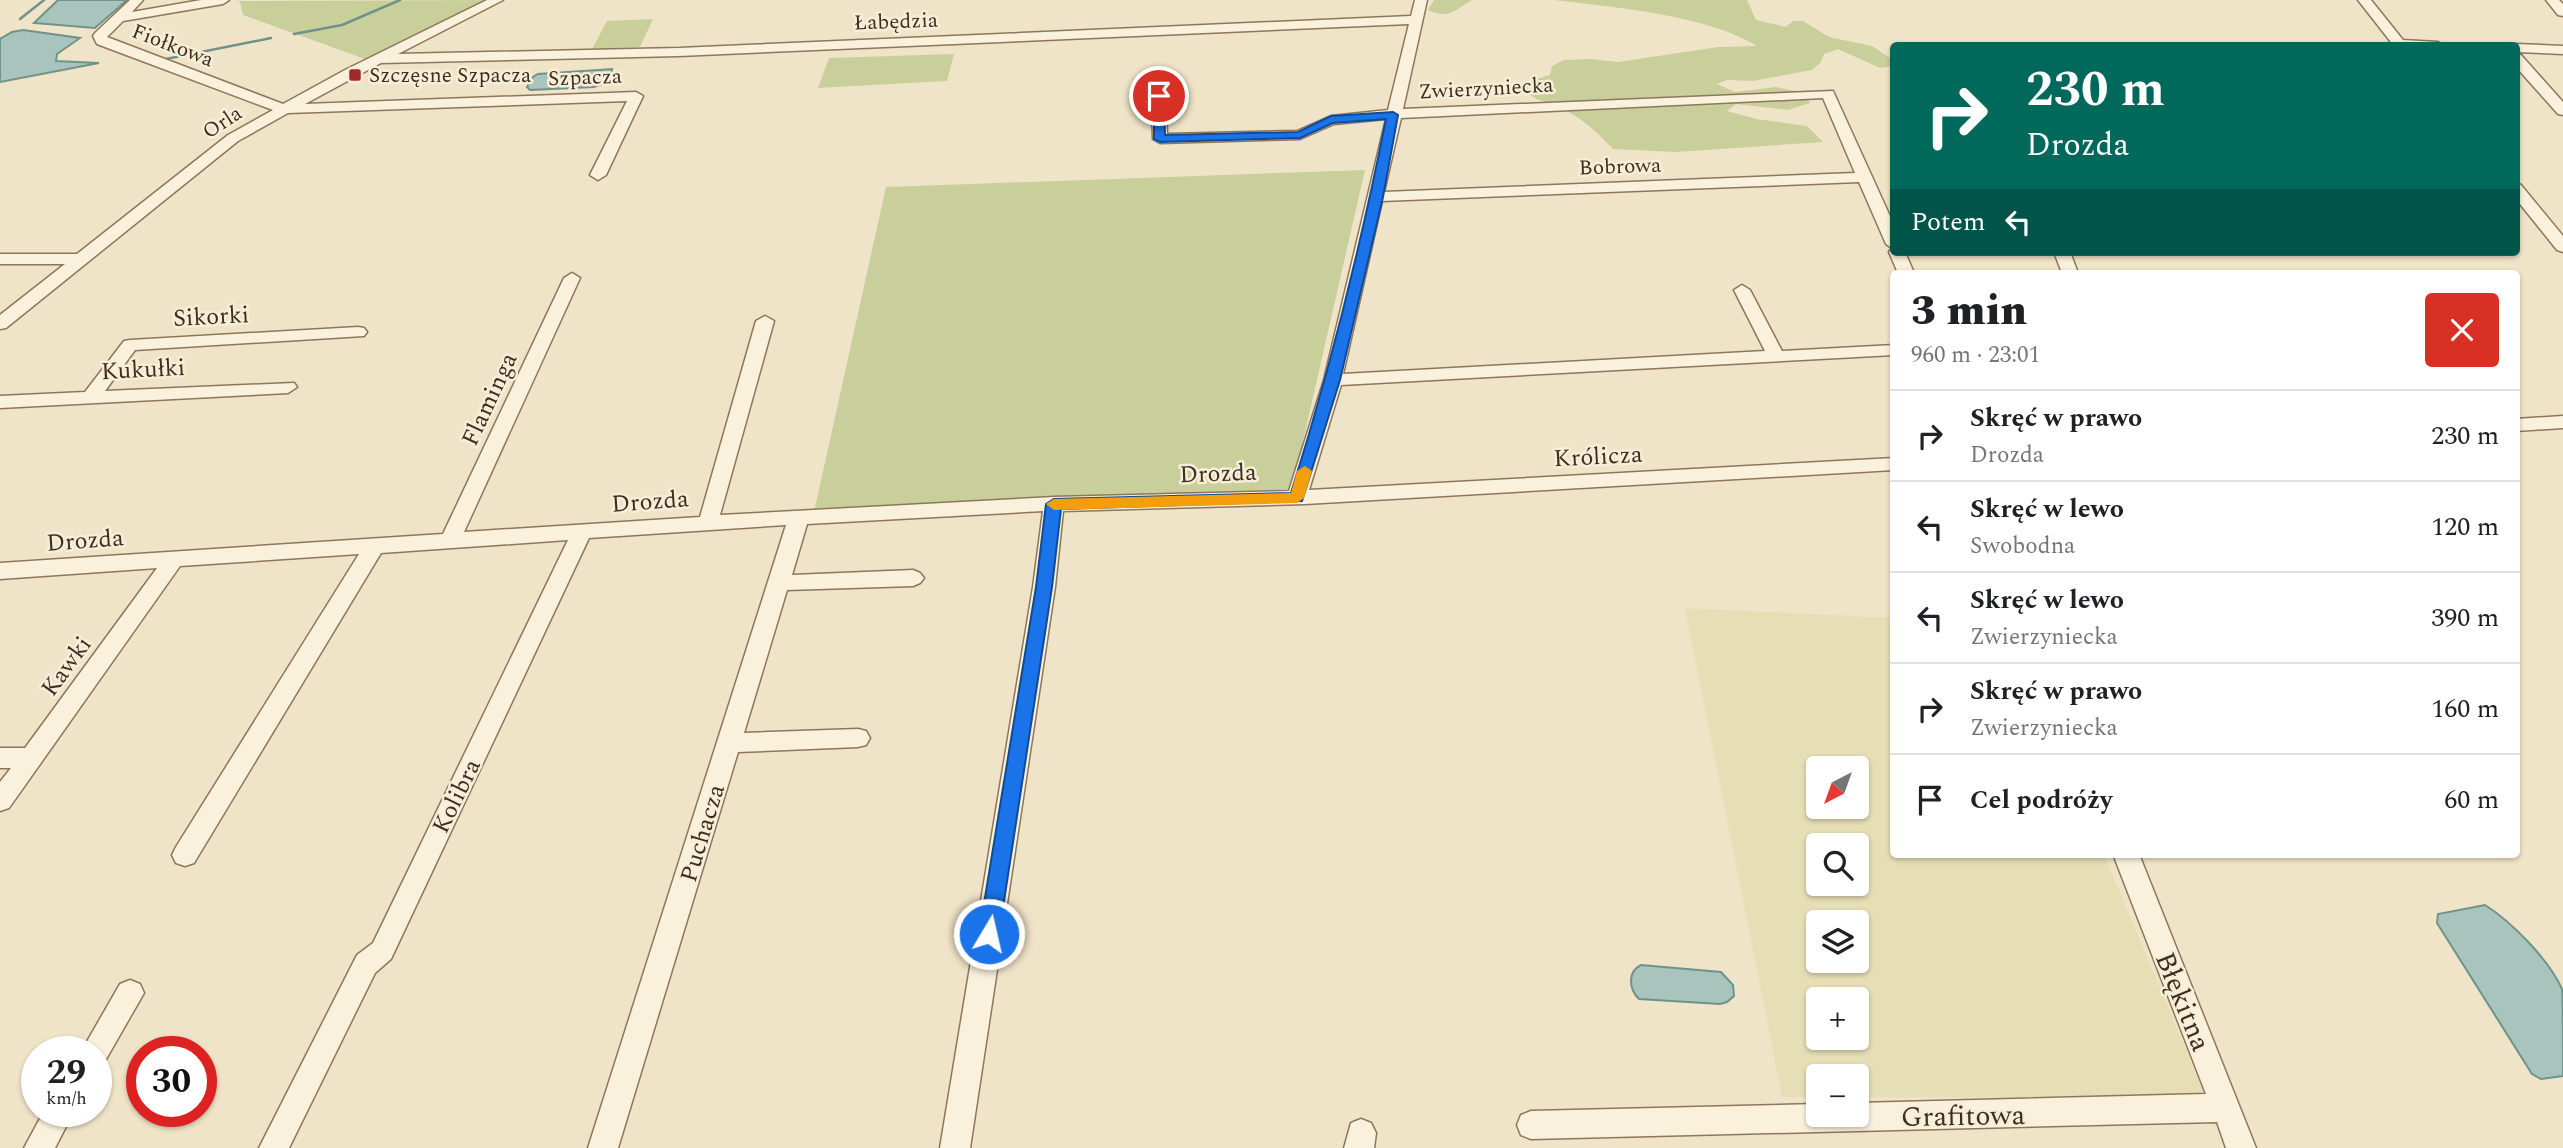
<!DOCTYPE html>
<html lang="pl">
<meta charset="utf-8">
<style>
body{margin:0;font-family:Spectral,serif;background:#f6f6f6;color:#202124;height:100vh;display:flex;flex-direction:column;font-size:26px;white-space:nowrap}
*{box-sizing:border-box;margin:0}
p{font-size:23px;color:#757577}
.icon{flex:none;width:38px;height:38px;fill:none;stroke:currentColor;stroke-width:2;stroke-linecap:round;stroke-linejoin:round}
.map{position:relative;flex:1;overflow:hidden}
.panel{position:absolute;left:1890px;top:270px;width:630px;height:588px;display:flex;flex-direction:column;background:#fff;border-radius:7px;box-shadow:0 2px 5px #0004}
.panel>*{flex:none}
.guide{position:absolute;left:1890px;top:42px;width:630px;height:214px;border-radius:7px;box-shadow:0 2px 5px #0004;background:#00695c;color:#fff;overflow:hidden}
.needle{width:46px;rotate:221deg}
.fabs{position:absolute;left:1806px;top:756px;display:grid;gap:14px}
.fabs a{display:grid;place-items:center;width:63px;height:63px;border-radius:7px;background:#fff;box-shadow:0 2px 5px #0004;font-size:35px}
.speed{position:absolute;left:21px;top:1036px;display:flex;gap:14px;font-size:35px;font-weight:700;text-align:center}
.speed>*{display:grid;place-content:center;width:91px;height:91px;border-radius:50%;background:#fff;box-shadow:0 2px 5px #0004;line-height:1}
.speed small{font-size:18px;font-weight:400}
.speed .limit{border:10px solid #d22;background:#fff;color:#111}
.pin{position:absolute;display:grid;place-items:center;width:60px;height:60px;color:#fff;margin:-30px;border:4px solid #fff;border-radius:50%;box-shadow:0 2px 7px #0007}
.me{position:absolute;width:77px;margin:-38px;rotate:9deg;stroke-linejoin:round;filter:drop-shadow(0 0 5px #0008)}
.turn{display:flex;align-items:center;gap:24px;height:147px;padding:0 21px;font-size:32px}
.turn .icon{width:91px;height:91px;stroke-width:2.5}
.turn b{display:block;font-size:49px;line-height:60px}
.then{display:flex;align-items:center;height:66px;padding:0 21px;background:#0003;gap:14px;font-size:26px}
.round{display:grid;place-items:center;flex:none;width:74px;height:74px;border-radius:7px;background:#f6f6f6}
.head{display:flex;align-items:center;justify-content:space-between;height:119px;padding:0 21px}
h1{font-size:42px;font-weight:800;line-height:52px}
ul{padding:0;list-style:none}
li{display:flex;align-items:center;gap:21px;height:91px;padding:0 21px;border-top:2px solid #e0e0e0}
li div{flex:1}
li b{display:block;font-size:26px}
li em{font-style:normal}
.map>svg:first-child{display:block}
</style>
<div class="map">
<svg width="2563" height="1148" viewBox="0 0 2563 1148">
<rect width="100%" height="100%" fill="#f0e4c8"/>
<path fill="#e6deb5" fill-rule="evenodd" d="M1685,608l208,10 1,236h210l102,244 -349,-1v-21h-39v21h-36zM1818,768h39v39h-39zM1818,845h39v39h-39zM1818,922h39v39h-39zM1818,999h39v39h-39z"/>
<path fill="#c9cf9b" d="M488,0l-123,59 -122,-44 -3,-13 -4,-1z
M1434,0h38c-15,9 -25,20 -44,10z
M1553,0h194l9,20 30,7 7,-6h10l26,16 43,9 21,14v6l-13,2 -42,-19 -14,5 -3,8 -9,8 -59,11 -26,-1 -10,4 18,8 41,-5 29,6 5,10 -22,7 -52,-6 -9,7 30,8 50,7 16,16 -147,10 -63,-3c-15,-16 -29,-29 -48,-39 -15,-8 -34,-9 -44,-23l12,-7 17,-5 2,-9 12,-6 27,-1 27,3 100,-15 39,-1c-50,-31 -144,-39 -204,-46z
M653,19l-13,28 -48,2 15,-28z
M954,54l-7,27 -129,7 11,-30z
M1365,170l-73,319 -478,23 72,-325z"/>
<path fill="#a9c4bc" stroke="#6f938a" stroke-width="2" d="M58,0h69l-32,28 -61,-5z
M23,30l57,8 -23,16 -1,7 43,2 -99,19v-43l12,-7z
M612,69l-2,12 -16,6 -64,3 -3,-3 6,-10 5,-3z
M2485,905c27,17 64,55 77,84 1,12 1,70 1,87l-22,3 -9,-5 -95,-151 1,-9z
M1641,965l80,7 12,13 1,11 -7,6 -7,2 -81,-5c-10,-10 -12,-27 2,-34z"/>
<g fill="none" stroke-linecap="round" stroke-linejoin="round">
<path stroke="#6f938a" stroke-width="2.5" d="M20,19l24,-19
M294,34l48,-9 58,-25
M166,59l105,-21"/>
<defs>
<path id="minor" d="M130,0h13l-11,12 69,-12h28l-6,4 -100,17 -16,16 176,67 62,-34 142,-70h16l-105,54 281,-6 732,-32 4,-16h12l-24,109 430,-18 61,134v27h11l9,21h-16l-9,-21 3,-4 -6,-4 -27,-62 -477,19 -39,173 422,-23 -31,-61 8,-5 8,5 32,61 112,-6v10l-553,30 -32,105 585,-32v12l-589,34 -242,7 -8,76 -85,561h-30l93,-561 10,-76 -236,13 -15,51 121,-5 7,3 4,5 -4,5 -7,3 -126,4 -43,143 114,-4 8,2 4,7 -4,7 -8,2 -120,5 -120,396h-30l198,-623 -197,13 -198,421 -16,14 -86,175h-30l98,-193 16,-12 195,-403 -187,13 -187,310 -9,3 -9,-3 -4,-8 4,-8 183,-293 -179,12 -171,242 -9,3v-29l11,-14h-11v-20h25l132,-180 -157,11v-16l443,-29 121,-256 8,-5 8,5 -116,254 236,-15 56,-196 9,-5 9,5 -54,194 334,-18 235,-6 35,-111 62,-261 -52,5 -34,15 -140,4 -7,-4 -2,-65 7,-4 7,4 2,60 130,-3 34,-15 57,-6 21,-86 -730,32 -298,7 -76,41 331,-12 7,4 -37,79 -8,5 -8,-5 37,-74 -339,12 -50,28 -232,187 -6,1v-14l65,-51h-65v-10h77l151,-119 45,-25 -176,-66 -4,-8 2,-3zM1823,98l32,75 -471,19 17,-74z
M2358,0h13l32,40 35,2 6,4h-50z
M2546,0h13l4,4v12l-5,-1z
M2516,44l47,2v8l-47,-2v-6h-5z
M2516,54l5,1 42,47v13l-5,-1 -42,-47z
M2516,183l5,2 42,51v16l-6,-2 -41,-51z
M2054,252h16l8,21h-16z
M358,327l6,1 3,4 -3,4 -229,14 -30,41 189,-8 3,4 -9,6 -288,15v-12l85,-4 39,-51 6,-1z
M2563,416v12l-47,3v-12z
M2113,854h26l117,294h-30l-9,-26 -686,17 -10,-4 -4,-10 4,-10 10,-4 287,-7v11h39v-12l349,-9z
M130,980l10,4 4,9 -39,68 -9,4v-13h-15l39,-68z
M44,1111h30l-19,37h-31z
M1361,1119l10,4 5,10 -2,15h-30l7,-25z"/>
</defs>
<use href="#minor" stroke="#8d765c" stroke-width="3"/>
<use href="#minor" fill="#faf1dc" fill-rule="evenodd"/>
</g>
<path fill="#1a73e8" stroke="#114b97" stroke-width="2" d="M1159,93l5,3 1,39 133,-3 33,-16 62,-4 5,3 -15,82 -43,183 -38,121 -241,8 -9,78 -53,347 -3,6 -7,3 -7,-3 -3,-6 57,-347 10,-83 8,-5 237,-6c39,-123 70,-248 95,-374l-53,4 -33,15 -140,4 -6,-3v-43z"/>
<path fill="#f59e0b" d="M1305,466l7,5 -8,27 -7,5 -243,7 -8,-6 8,-5 237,-6 6,-22z"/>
<rect fill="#9e2a2b" stroke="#f7eed8" stroke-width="2.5" x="348" y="68" width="14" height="14" rx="3.5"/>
<g text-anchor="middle" stroke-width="5" stroke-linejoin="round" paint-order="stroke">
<g font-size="21" fill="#3d2e20" stroke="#f7eed8">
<text transform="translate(896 21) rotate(-2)" y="7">Łabędzia</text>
<text transform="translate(173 45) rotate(21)" y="7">Fiołkowa</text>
<text transform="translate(585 77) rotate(-2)" y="7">Szpacza</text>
<text transform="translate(1486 88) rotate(-3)" y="7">Zwierzyniecka</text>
<text transform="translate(222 122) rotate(-33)" y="7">Orla</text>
<text transform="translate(1620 166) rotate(-2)" y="7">Bobrowa</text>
</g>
<g font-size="21" fill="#3d2e20" stroke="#f7eed8" text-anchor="start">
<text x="369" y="82">Szczęsne Szpacza</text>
</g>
<g font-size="24" fill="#3d2e20" stroke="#f7eed8">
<text transform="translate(211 316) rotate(-3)" y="8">Sikorki</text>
<text transform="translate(143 369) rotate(-3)" y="8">Kukułki</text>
<text transform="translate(489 399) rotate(-65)" y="8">Flaminga</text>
<text transform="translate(1598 456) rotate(-3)" y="8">Królicza</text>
<text transform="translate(1218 473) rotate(-2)" y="8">Drozda</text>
<text transform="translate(650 501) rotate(-4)" y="8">Drozda</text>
<text transform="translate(85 540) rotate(-4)" y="8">Drozda</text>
<text transform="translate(66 666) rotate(-54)" y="8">Kawki</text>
<text transform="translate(456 796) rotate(-64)" y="8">Kolibra</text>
<text transform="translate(702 833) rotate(-73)" y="8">Puchacza</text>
</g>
<g font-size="28" fill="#3d2e20" stroke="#f7eed8">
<text transform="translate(2184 1001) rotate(68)" y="10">Błękitna</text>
<text transform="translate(1963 1115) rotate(-1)" y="10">Grafitowa</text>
</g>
</g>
</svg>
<div class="fabs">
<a><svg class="needle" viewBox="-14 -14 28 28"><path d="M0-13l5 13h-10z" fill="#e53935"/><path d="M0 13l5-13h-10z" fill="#757577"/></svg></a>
<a><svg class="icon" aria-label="search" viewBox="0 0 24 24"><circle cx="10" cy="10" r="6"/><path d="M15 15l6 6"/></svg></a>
<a><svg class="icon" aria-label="layers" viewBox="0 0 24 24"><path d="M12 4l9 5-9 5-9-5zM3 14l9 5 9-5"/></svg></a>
<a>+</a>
<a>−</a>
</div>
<div class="speed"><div>29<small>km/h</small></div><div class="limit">30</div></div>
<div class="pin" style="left:1159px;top:96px;background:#d93025"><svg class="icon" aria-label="arrive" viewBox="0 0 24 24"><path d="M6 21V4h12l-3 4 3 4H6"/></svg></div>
<svg class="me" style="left:989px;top:934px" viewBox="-20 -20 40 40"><circle r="17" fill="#1a73e8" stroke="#fff" stroke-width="3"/><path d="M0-11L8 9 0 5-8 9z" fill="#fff"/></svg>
<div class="guide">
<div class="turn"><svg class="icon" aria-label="right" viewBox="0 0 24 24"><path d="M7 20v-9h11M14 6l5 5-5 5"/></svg><div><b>230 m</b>Drozda</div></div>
<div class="then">Potem<svg class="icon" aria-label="left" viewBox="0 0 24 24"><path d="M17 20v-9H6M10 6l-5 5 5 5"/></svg></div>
</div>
<section class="panel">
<div class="head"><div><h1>3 min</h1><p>960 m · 23:01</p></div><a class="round" style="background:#d93025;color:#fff"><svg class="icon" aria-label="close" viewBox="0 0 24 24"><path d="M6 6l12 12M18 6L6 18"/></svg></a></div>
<ul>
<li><svg class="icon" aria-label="right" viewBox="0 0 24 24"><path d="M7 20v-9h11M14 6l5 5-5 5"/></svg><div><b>Skręć w prawo</b><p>Drozda</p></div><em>230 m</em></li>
<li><svg class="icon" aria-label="left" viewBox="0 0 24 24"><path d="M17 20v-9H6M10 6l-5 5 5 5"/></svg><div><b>Skręć w lewo</b><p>Swobodna</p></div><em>120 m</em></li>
<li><svg class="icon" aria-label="left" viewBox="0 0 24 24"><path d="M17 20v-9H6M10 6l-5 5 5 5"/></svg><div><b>Skręć w lewo</b><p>Zwierzyniecka</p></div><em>390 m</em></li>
<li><svg class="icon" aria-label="right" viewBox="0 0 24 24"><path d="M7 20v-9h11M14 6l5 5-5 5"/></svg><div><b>Skręć w prawo</b><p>Zwierzyniecka</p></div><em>160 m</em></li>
<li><svg class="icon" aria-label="arrive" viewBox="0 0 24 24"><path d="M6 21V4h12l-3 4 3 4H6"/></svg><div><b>Cel podróży</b></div><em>60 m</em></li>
</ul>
</section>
</div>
